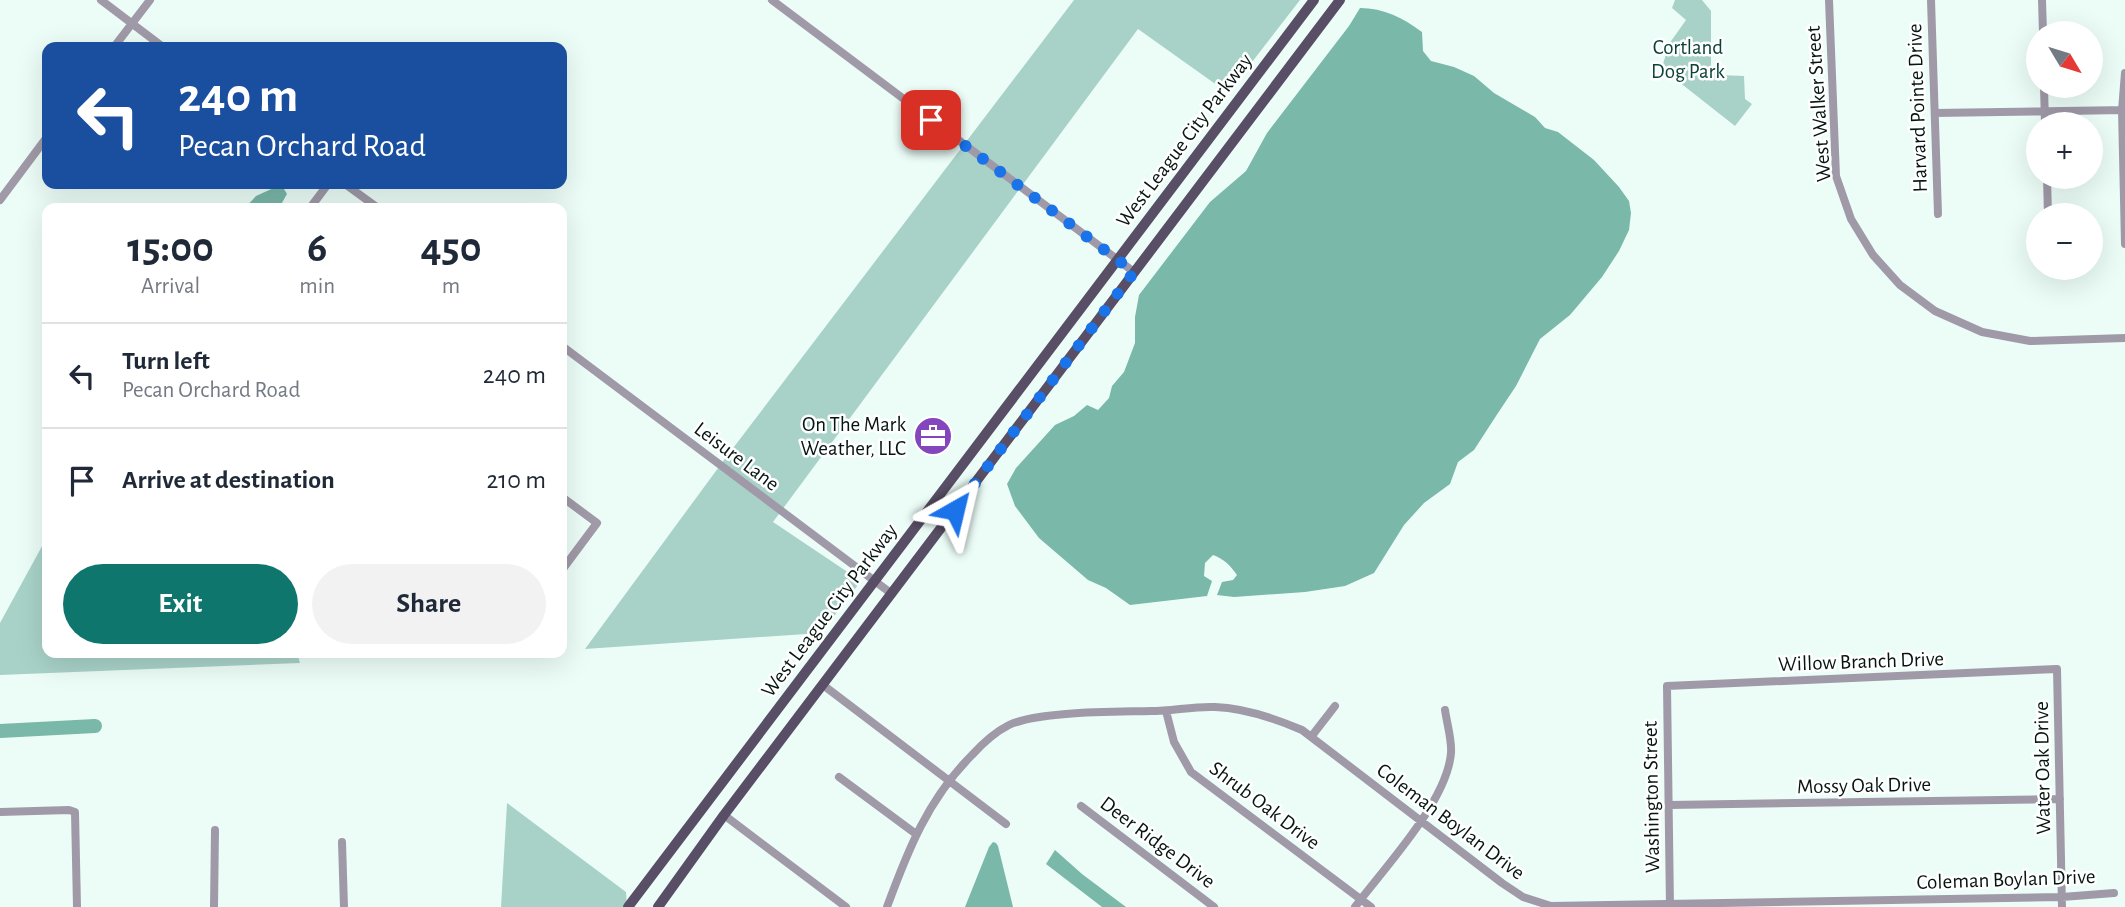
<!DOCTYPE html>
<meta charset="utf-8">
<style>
body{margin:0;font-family:"Alegreya Sans",sans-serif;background:#f2f2f3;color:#1f2937;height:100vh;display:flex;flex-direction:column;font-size:26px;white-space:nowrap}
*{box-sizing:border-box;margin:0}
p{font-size:23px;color:#747a83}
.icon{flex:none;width:38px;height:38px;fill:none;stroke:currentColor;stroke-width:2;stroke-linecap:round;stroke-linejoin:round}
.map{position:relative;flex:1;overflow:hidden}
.panel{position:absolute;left:42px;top:203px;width:525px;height:455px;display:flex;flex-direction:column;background:#fff;border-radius:14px;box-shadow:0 7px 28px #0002}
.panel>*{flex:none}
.hud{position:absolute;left:42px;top:42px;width:525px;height:147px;border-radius:14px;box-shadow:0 7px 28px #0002;background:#1a4fa0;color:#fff;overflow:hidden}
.needle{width:46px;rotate:128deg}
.controls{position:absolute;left:2026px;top:21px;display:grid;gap:14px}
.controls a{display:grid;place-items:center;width:77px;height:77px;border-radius:50%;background:#fff;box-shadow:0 7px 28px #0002;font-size:35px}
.pin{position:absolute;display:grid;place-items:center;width:60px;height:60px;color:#fff;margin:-30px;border-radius:14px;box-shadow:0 4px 10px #0006}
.me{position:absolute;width:77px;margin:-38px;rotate:37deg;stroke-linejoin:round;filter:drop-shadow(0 0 5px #0008)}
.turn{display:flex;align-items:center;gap:24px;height:147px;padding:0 21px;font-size:32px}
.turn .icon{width:91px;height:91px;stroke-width:2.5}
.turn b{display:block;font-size:49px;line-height:60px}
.eta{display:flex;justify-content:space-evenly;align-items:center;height:119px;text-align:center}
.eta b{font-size:42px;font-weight:600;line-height:49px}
.button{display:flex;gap:14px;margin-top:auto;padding:14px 21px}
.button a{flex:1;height:80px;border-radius:42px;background:#0f766e;color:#fff;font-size:28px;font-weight:600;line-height:80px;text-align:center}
.button a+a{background:#f2f2f3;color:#1f2937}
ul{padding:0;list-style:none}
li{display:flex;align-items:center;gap:21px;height:105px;padding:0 21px;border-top:2px solid #e0e1e3}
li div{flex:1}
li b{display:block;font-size:26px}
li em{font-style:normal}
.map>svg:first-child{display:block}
</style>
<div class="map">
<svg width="2125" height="907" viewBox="0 0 2125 907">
<rect width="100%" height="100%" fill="#ecfdf8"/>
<path fill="#a8d2c8" d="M1074,0h226l-72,93 -90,-64 -365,493 88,59 -40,52 -236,16 139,-189z
M1675,0h27l9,11v54l8,10 25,1 1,23 7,5 -17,22 -61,-48 -11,-14 6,-20 17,-24 -14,-12z
M47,537v116h250l3,10 -300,12v-52z
M507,803l119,89 1,15h-126z"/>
<path fill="#7ab8a9" d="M1360,8c24,0 43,10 62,24l1,19 8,10 23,6 20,9 20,17 41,24 10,11 13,4 36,28 25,27 10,14 2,12 -2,17 -10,21 -17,26 -32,38 -30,24 -24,47 -20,30 -22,34 -16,12 -8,22 -26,19 -20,22 -30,48 -29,13 -40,6 -71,5 -17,-2 5,-13 11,-2 4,-5c-7,-10 -13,-16 -24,-20l-8,8 -1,13 8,5 -5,15 -77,9 -24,-17 -18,-8 -49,-42 -24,-32 -8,-22 9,-16 39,-43 19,-9 13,-11 11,5 11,-12 3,-12 12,-14 11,-29v-26l4,-22 71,-93 36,-31 21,-38 82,-107z
M278,186l6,3 3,5 -8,14h-34l11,-12z
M993,842l3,1 2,3 15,61h-48l24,-60z
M1055,850l27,24 44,33h-24l-56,-43z"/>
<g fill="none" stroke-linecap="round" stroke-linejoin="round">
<path stroke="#7ab8a9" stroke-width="14" d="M0,731l95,-5"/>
<path stroke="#a09aa8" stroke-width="8" d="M101,0l62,47
M772,0l362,272
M1829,0l7,176 15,43 22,36 27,30 35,26 47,21 48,9 95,-3
M1931,0l7,214
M2042,0l1,33
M114,47l36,-47
M2125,73l-3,37 3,134
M2044,86l1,38
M1935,113l190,-3
M2047,177l1,38
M345,184l33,24
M0,200l47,-63
M310,208l18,-24
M562,346l330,248
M562,497l35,26 -35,47
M823,685l183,139
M1166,711l8,31 17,30 180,135
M1311,737l24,-31
M839,777l77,57
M1669,805l391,-6
M1081,806l133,101
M0,812l69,-2 6,2 2,95
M724,815l122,92
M342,842l2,65
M214,907l1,-77
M887,907c21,-57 41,-108 85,-152 10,-11 23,-23 37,-30 30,-14 107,-13 142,-14 21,0 43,-5 64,-4 30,1 59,11 87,23l200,153 21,14 28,9 511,-9 52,-4
M1355,907c29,-39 92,-105 96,-154 1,-13 -4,-29 -6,-43
M1670,907l-3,-221 390,-17 5,238"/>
<path stroke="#584e65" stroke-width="10" d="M628,907l686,-907
M658,907l66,-92 616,-815"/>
</g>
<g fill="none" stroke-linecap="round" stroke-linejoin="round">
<path stroke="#1a73e8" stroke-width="12" stroke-dasharray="0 21.6" d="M931,120l203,152 -179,238"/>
</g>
<defs>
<symbol id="office-disc" viewBox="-11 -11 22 22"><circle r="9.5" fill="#8346bc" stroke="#fff"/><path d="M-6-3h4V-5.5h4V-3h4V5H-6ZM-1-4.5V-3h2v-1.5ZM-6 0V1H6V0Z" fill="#fff"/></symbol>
</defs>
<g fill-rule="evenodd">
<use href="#office-disc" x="911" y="414" width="44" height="44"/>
</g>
<g text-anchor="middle" stroke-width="5" stroke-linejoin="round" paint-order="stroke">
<g font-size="21" fill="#0b4339" stroke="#fff">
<text x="1688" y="54">Cortland<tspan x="1688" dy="24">Dog Park</tspan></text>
</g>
<g font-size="21" fill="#051511" stroke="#fff">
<text transform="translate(1818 104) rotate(-94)" y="7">West Walker Street</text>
<text transform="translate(1917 108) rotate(-92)" y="7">Harvard Pointe Drive</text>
<text transform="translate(1184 140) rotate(-53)" y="7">West League City Parkway</text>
<text transform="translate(737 456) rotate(37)" y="7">Leisure Lane</text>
<text transform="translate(829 610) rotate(-53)" y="7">West League City Parkway</text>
<text transform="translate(1861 661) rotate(-2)" y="7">Willow Branch Drive</text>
<text transform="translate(2042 768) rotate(-91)" y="7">Water Oak Drive</text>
<text transform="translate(1864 785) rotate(-1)" y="7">Mossy Oak Drive</text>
<text transform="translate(1651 797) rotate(-91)" y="7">Washington Street</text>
<text transform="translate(1265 805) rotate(37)" y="7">Shrub Oak Drive</text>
<text transform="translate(1451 821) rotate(37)" y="7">Coleman Boylan Drive</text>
<text transform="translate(1158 842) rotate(37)" y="7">Deer Ridge Drive</text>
<text transform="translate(2006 879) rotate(-2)" y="7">Coleman Boylan Drive</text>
</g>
<g font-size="21" fill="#051511" stroke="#fff" text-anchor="end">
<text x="906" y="431">On The Mark<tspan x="906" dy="24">Weather, LLC</tspan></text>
</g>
</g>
</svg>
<div class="controls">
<a><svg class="needle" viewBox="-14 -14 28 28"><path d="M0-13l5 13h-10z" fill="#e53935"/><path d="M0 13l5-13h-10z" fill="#747a83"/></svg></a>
<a>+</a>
<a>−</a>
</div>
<div class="pin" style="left:931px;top:120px;background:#d93025"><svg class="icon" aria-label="arrive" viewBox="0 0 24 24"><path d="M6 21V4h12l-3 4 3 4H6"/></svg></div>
<svg class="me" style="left:955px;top:510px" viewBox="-20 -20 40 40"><path d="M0-17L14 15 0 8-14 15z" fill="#1a73e8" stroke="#fff" stroke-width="4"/></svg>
<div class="hud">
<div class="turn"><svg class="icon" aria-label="left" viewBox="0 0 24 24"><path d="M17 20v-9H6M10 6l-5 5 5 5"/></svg><div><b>240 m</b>Pecan Orchard Road</div></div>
</div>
<section class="panel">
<div class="eta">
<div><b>15:00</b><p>Arrival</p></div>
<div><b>6</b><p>min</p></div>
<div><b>450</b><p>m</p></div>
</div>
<ul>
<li><svg class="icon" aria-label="left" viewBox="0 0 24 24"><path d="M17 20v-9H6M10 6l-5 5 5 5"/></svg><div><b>Turn left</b><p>Pecan Orchard Road</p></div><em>240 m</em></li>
<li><svg class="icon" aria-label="arrive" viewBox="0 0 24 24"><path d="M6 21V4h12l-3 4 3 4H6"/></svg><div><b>Arrive at destination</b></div><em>210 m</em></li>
</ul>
<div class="button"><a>Exit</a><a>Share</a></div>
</section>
</div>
